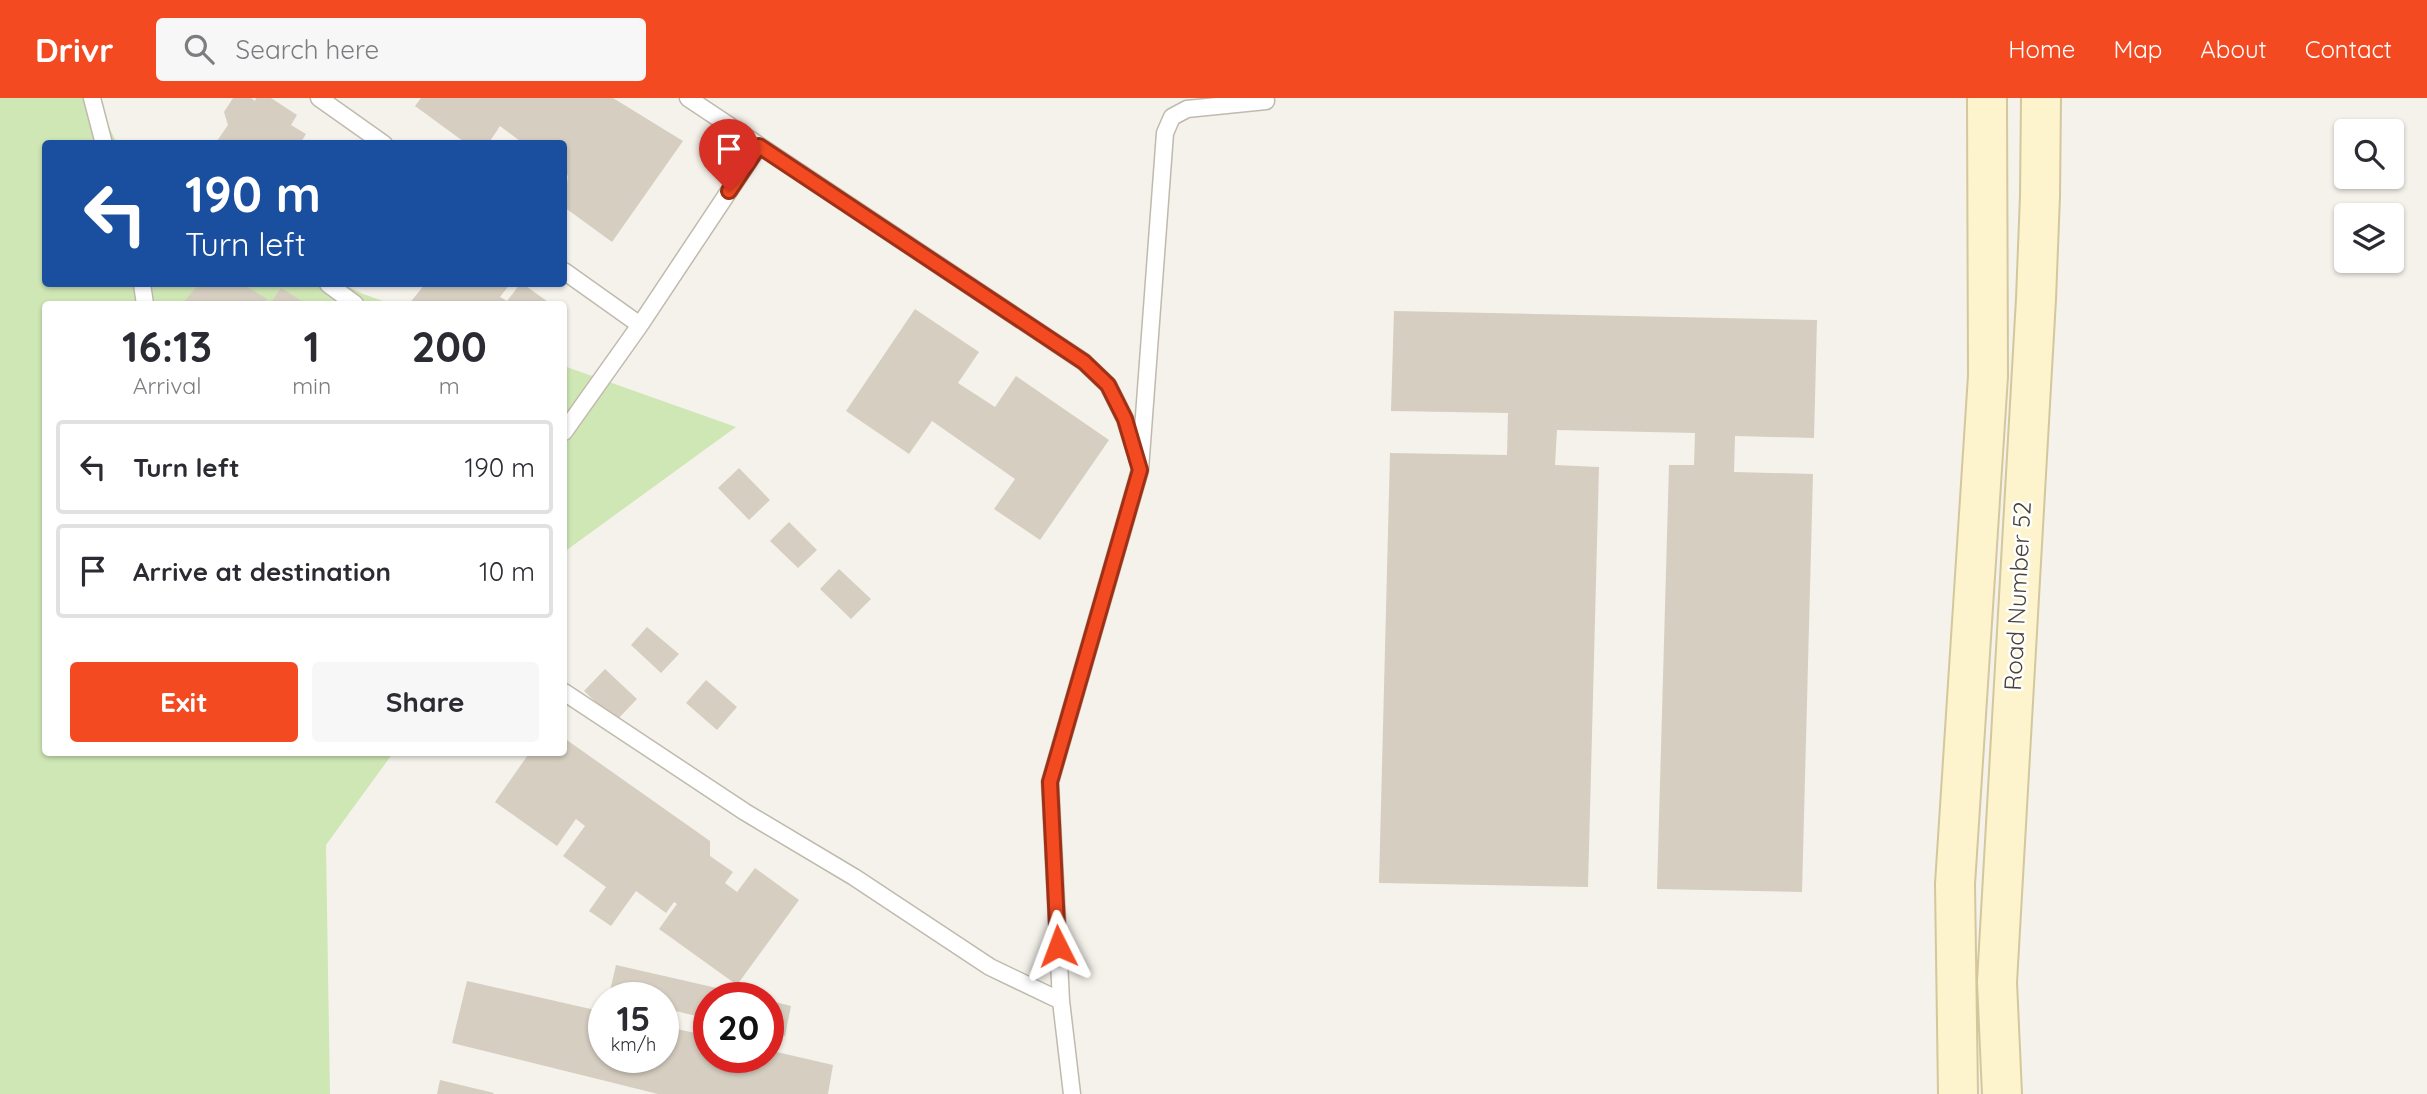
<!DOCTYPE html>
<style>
body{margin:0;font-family:Quicksand,sans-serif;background:#f7f7f7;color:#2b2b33;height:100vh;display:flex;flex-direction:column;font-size:26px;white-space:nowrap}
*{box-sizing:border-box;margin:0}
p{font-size:23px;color:#7c7c81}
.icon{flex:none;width:38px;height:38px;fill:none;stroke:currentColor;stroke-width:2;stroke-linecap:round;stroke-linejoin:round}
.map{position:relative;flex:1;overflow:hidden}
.drawer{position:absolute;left:42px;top:203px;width:525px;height:455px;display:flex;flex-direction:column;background:#fff;border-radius:7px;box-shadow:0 2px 5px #0004}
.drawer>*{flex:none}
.hud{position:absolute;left:42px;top:42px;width:525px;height:147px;border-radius:7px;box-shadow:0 2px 5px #0004;background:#1a4fa0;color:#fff;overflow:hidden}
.fabs{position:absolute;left:2334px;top:21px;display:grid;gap:14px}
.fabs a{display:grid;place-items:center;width:70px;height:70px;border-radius:7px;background:#fff;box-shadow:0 2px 5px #0004;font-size:35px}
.speed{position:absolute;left:588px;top:884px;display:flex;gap:14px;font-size:35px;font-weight:700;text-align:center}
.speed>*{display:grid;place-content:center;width:91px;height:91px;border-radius:50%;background:#fff;box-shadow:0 2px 5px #0004;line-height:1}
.speed small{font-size:18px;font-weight:400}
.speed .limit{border:10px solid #d22;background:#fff;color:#111}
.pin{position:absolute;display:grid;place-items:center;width:60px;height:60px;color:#fff;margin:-72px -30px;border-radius:50% 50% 50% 0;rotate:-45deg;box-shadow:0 0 7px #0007}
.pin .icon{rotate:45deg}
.me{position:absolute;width:77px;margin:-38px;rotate:357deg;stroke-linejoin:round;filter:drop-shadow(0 0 5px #0008)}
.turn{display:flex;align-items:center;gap:24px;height:147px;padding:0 28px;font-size:32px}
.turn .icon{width:91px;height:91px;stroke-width:2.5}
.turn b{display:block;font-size:49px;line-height:60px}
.eta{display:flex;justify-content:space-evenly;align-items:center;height:119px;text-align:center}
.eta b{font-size:42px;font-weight:700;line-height:49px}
.primary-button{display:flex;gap:14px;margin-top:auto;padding:14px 28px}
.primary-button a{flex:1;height:80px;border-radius:7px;background:#f44a22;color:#fff;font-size:28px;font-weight:700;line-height:80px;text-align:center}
.primary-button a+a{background:#f7f7f7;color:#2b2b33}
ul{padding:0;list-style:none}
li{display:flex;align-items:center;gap:21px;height:94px;margin:0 14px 10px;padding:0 14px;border:4px solid #e1e1e2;border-radius:7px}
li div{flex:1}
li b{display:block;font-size:26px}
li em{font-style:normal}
header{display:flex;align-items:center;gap:42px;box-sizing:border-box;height:98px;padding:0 35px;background:#f44a22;color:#fff}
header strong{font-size:33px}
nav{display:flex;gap:38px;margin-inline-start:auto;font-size:24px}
.search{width:490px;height:63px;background:#f7f7f7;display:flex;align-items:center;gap:18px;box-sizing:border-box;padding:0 24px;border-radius:7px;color:#7c7c81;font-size:26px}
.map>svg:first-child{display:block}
</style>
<header>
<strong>Drivr</strong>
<div class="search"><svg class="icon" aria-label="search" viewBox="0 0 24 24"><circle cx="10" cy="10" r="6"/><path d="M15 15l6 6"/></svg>Search here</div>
<nav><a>Home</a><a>Map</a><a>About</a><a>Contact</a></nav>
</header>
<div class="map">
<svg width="2427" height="996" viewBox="0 0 2427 996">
<rect width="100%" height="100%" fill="#f5f2eb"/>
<path fill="#cfe7b5" d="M0,0h94l23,45 -71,1v140h297l20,10 29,10h-346v448l347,1 -67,92 4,249h-330z
M564,268l172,61 -172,125z"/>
<path fill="#d6cec0" d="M233,0h18l4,3 1,-3h15l26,17 -6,10 15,9 -6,10h-85l13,-19 -4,-13z
M421,0h192l70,43 -71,101 -48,-35 4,-31 -4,-4v-28h-40l-24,-18 -12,18h-21l-52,-38z
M199,186h44l24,15 -3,5h-82z
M425,186h85l-10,13 7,4 13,-17h3l28,20h-142z
M281,190l26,16h-37z
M915,211l64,43 -21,31 37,24 21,-31 93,64 -69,100 -46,-31 21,-30 -83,-58 -23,33 -63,-43z
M1394,213l423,9 -3,118 -79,-2 -1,36 79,2 -11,418 -145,-3 12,-424h25l1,-32 -138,-3 -2,35 44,2 -11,420 -209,-4 11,-430 117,2 1,-42 -117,-2z
M739,370l31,32 -21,20 -31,-32z
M789,424l28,28 -19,18 -28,-27z
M839,471l32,30 -20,20 -31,-30z
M647,529l32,27 -18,19 -30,-28z
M605,571l32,30 -21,22 -32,-30z
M706,582l31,27 -20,23 -31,-27z
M564,640l146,103v15l23,16 -8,11 12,9 18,-24 44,32 -62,85 -78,-56 18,-25 -3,-2 -8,11 -30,-22 -25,35 -22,-15 17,-24 -43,-31 22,-30 -9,-7 -19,27 -62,-44 35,-50h34z
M616,867l136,31 -1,2h-42v21l-46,-11v-10h-44l-10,-3z
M467,883l137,31v45h59v-31l46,10v21h59v-7l65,15 -5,29h-170l-206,-51z
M768,902l23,6 -6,30 -17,-4z
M440,982l54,13 -1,1h-56z"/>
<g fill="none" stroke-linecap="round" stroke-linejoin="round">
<defs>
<path id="lane" d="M92,0l12,46
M319,0l65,46
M688,0l396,264 24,23 17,34 13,42
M564,173l76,54
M142,186l3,20
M328,186l27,20
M564,334l76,-107 119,-179
M564,594l181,120 109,65 136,90 71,34 11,93
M1061,903l-11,-219 90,-312 25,-337 7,-16 15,-8 79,-8"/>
<path id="secondary" d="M1958,996l-3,-210 33,-508 -1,-278
M2002,996l-5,-112 39,-683 4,-103 1,-98"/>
</defs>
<use href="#lane" stroke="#c0baad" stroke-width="19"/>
<use href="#secondary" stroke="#d3c79b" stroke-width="42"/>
<use href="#lane" stroke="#fff" stroke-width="16"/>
<use href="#secondary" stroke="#fdf3cc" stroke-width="38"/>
</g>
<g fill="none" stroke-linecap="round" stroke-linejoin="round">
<defs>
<path id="route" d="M729,93l30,-45 325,216 24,23 17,34 15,51 -90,312 8,164"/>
</defs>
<use href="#route" stroke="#9f3016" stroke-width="18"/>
<use href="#route" stroke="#f44a22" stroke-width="12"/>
</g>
<g text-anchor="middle" stroke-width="5" stroke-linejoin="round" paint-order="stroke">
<g font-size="24" fill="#494338" stroke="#fff">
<text transform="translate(2018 498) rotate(-87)" y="8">Road Number 52</text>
</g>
</g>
</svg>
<div class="fabs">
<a><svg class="icon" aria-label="search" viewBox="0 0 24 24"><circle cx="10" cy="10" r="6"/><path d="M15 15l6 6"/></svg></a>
<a><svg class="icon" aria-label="layers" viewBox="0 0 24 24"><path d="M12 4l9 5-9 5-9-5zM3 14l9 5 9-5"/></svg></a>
</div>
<div class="speed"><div>15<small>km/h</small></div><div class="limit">20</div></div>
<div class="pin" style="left:729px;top:93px;background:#d93025"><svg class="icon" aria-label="arrive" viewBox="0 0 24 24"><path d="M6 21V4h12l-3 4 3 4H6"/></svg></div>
<svg class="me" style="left:1058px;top:848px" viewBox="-20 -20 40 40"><path d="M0-17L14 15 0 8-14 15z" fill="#f44a22" stroke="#fff" stroke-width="4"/></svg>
<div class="hud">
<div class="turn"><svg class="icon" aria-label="left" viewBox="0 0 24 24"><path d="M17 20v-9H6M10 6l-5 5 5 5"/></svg><div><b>190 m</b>Turn left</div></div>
</div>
<section class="drawer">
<div class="eta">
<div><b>16:13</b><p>Arrival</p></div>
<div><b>1</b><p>min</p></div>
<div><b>200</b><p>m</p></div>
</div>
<ul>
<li><svg class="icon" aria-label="left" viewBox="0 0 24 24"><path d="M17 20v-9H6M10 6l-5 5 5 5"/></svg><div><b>Turn left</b></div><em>190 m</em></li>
<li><svg class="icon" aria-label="arrive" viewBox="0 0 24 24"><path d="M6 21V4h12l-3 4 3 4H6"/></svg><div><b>Arrive at destination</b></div><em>10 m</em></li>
</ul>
<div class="primary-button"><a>Exit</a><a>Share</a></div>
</section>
</div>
